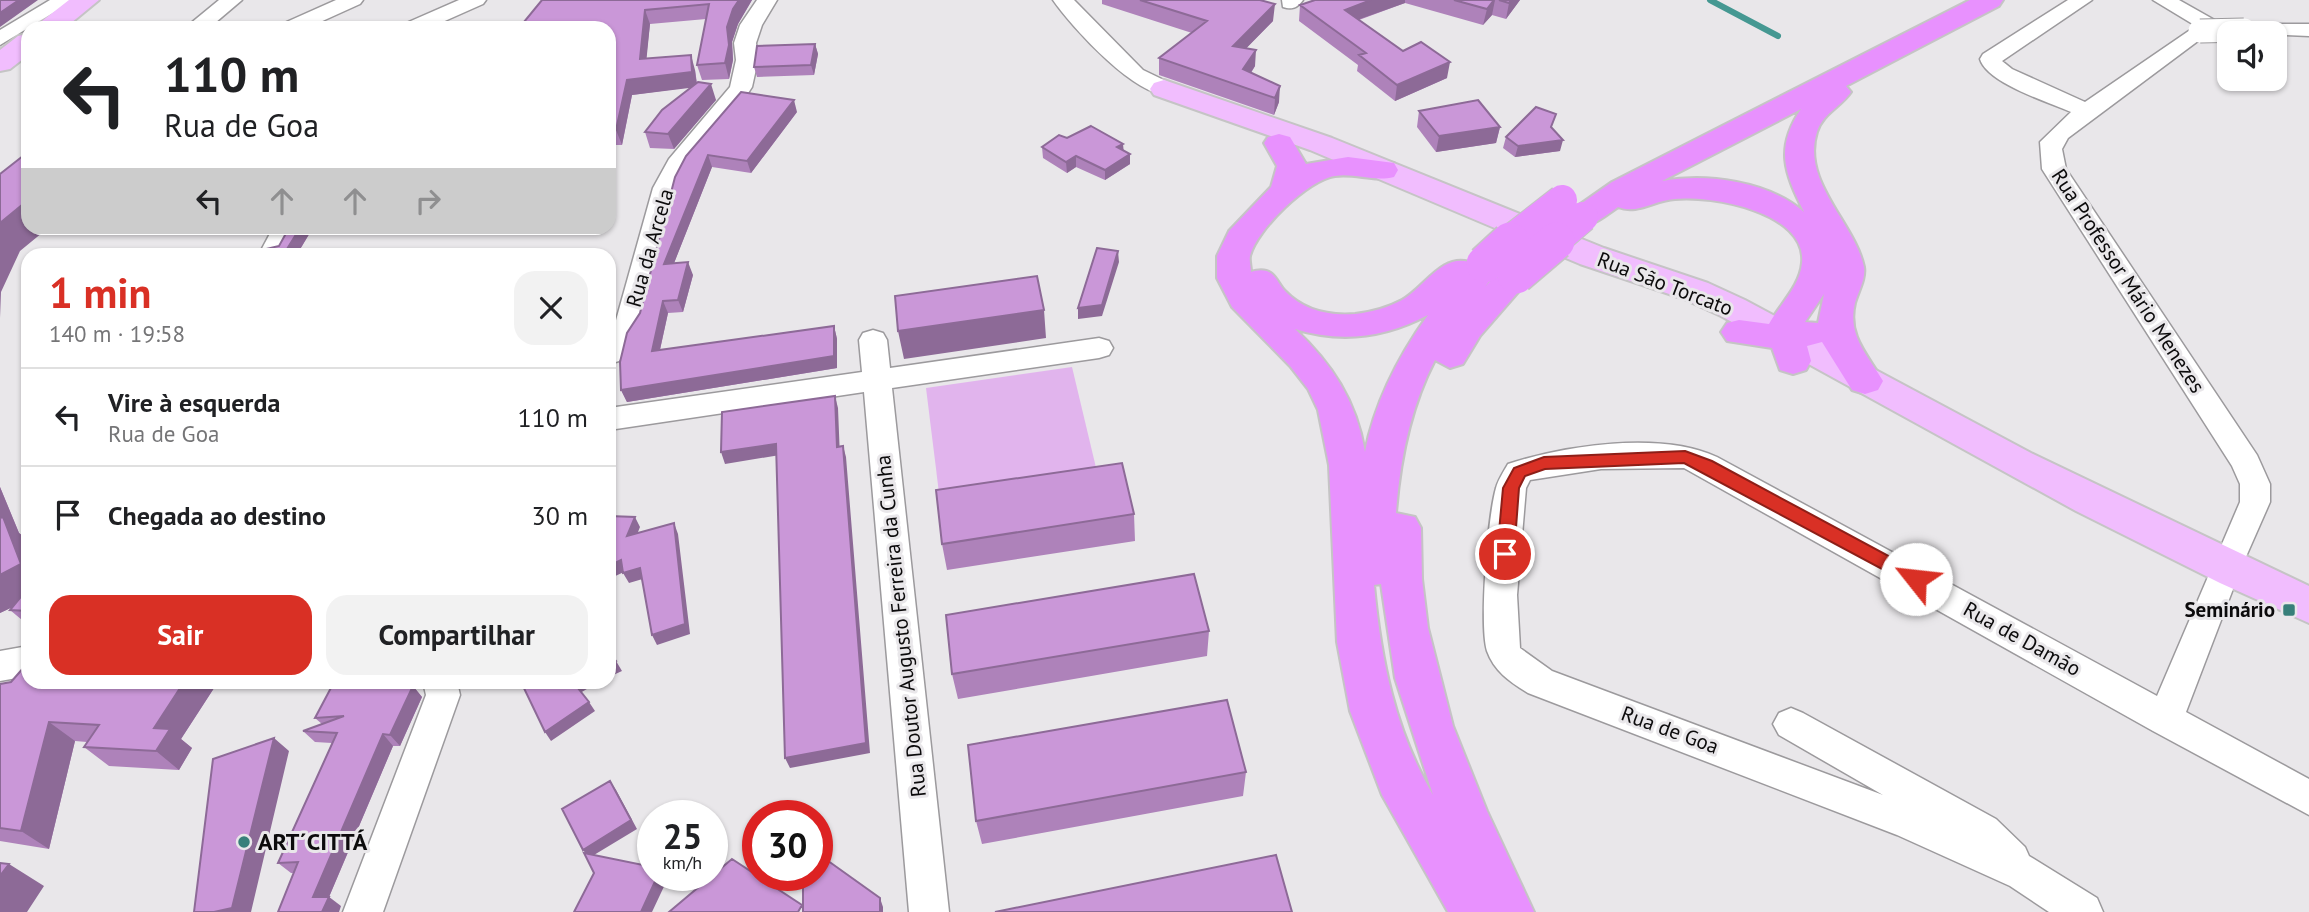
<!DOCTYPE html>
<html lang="pt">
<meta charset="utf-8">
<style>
body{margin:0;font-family:"PT Sans",sans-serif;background:#f2f2f2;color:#202124;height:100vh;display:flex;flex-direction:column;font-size:26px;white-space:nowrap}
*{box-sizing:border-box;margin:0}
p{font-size:23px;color:#757577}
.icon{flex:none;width:38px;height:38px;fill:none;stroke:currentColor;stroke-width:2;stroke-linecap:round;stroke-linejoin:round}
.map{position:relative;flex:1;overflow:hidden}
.sheet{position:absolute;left:21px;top:248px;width:595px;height:441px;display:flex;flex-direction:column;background:#fff;border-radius:21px;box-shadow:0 2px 5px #0004}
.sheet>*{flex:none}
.banner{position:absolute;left:21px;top:21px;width:595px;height:214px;border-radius:21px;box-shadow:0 2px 5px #0004;background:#fff;color:#202124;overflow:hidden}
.controls{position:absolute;left:2217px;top:21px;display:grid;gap:14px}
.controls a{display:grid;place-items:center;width:70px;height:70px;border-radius:14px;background:#fff;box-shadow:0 2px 5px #0004;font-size:35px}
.speed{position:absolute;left:637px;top:800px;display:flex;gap:14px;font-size:35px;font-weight:700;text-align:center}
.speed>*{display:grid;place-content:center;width:91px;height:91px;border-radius:50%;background:#fff;box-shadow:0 2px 5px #0004;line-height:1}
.speed small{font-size:18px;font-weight:400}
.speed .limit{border:10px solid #d22;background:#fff;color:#111}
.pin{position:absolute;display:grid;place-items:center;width:60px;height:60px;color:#fff;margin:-30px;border:4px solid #fff;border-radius:50%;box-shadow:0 2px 7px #0007}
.me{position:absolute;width:77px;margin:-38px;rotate:299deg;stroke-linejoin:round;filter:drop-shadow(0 0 5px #0008)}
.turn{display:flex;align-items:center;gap:24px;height:147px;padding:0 28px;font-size:32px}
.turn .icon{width:91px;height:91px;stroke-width:2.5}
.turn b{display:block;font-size:49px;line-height:60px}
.lanes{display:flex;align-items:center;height:66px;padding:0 28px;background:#0003;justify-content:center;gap:35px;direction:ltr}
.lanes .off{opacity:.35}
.round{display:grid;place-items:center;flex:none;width:74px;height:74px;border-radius:21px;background:#f2f2f2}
.headline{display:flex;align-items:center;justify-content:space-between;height:119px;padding:0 28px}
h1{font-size:42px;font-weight:600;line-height:52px;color:#d93025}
.cta{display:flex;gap:14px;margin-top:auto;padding:14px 28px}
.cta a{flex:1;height:80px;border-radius:21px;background:#d93025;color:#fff;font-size:28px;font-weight:600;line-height:80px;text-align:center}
.cta a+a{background:#f2f2f2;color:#202124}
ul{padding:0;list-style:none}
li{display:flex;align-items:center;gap:21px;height:98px;padding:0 28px;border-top:2px solid #e0e0e0}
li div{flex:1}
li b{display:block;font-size:26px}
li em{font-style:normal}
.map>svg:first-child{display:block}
</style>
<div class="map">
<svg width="2309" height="912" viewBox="0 0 2309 912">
<rect width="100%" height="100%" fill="#e9e7ea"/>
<path fill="#e1b4ed" d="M1072,367l26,109 -158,25 -14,-113z"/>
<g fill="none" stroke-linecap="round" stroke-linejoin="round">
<path stroke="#459892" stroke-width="6" d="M1710,0l68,36"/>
<defs>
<path id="minor" d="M50,0h24l-74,45v-15z
M219,0h23l-33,28h-24z
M336,0h27l-3,4 -53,24h-29l4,-4z
M459,0h27l-3,4 -54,24h-29l4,-4z
M757,0h20l-15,25 -6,18 2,17 -6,27 -17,26 -47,54 -11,21 -35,137 -23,36 -10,3v-31l6,-9 38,-136 16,-29 61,-72 6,-27 -2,-17 6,-18z
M1053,0h21l69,70 29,14 3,5 -3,5c-33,8 -101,-68 -119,-94z
M1282,0h21c-6,8 -11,10 -20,7z
M2068,0h24l-90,61 10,8 73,33 111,-76 -43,-26h26l55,31 -11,6 -13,-5 -142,106 -6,11 4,20 191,286 13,29v18l-29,66 -55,144 123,67v36l-156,-84 -469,-263 -83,1 -71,11 -4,8 -9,107 3,53 32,23 331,124 -104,-60 -6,-11 6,-11 12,-5 12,5 193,106 29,28 4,9 68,42 6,14h-54l-39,-26 -113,-51 -369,-142c-18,-11 -34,-22 -41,-42 -8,-26 1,-135 9,-163 2,-8 8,-17 12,-24 58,-19 153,-33 209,-7l440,239 83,-194v-18l-8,-18 -190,-297 -2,-27 31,-30c-23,-10 -84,-29 -91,-53l3,-5z
M2244,24h65v12l-73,-3 -3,-3 4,-4z
M273,228h25l-14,28h-26z
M873,330l10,3 4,7 3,28 209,-30 10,3 4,7 -4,7 -10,3 -207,30 57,524h-40l-45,-520 -255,38v-22l253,-36 -3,-32 4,-7z
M28,646v30l-28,5v-30z
M423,682h34l3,13 -77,217h-40l83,-217z"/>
<path id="major" d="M69,0h30l-34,28h-32z
M28,34v21l-18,14 -10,2v-21l18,-14z
M1164,80l168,58 272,110 104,35 37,17 286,153 278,133v37l-89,-40 -144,-72 -355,-195 -37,-17 -104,-35 -270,-114 -156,-55 -4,-6 4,-6z"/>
<path id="highway" d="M1970,0h33l-4,6 -153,80 5,6c-10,15 -29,22 -34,40 -16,50 38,91 47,135 2,12 -6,25 -9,36 -8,33 13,52 28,78l-5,9 -13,4 -13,-4 -30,-48 -15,4 4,15 -5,9 -13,4 -13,-4 -8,-22 -45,-7 -6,-9 6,-9 12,-3 30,4c11,-20 31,-38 33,-61 5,-51 -91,-68 -127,-64 -20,1 -38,16 -57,8 -16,11 -26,22 -46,17l-5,-7 5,-7 40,-28zM1801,109c-26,39 -17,63 3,103 -36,-31 -97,-39 -142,-31zM1824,294l-6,29 -13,-1z
M1279,134l11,3 16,27 42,-7 46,6 4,7 -4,7c-20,5 -39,-4 -59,-1 -26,3 -79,54 -85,80 -1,4 1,11 1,16 6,-2 15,-3 21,2 5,4 8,12 13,17 18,19 44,25 70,23 17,-2 32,-6 47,-14 22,-12 39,-46 67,-38 8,-10 17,-9 28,-6l5,8 -17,23c14,-15 22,-26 43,-20l5,8 -53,61 -17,28 -13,4 -15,-8c-25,48 -35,100 -39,153l19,4 6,11 1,51 6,49 25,98 34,85 47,101h-86l-66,-117 -32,-84 -13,-69 -8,-177 -11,-55 -10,-21 -18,-23 -58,-59 -15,-29v-22l12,-25 42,-44 6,-21 -13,-23 4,-6zM1428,315c-30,42 -53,86 -63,137 -9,-52 -33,-88 -70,-123 45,14 90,9 133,-14zM1381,584l14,94 38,117c-38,-65 -52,-135 -59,-210z"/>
</defs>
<use href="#minor" stroke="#9c9a9d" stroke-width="3"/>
<use href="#major" stroke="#c5c4c5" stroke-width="4"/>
<use href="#highway" stroke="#c5c4c5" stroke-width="4"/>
<use href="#minor" fill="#fff" fill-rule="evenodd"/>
<use href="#major" fill="#f1bdfe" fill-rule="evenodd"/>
<use href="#highway" fill="#e891fe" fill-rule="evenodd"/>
<defs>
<path id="minor-bridge" d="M2200,31l44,-1"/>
<path id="highway-bridge-far1" d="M1508,242l54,-42
M1554,242l29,-25"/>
<path id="highway-bridge" d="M1485,264l25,-23
M1516,275l40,-34"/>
</defs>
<use href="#minor-bridge" stroke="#9c9a9d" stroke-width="25" stroke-linecap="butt"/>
<use href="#highway-bridge-far1" stroke="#c5c4c5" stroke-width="32" stroke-linecap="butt"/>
<use href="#highway-bridge" stroke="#c5c4c5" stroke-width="40" stroke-linecap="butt"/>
<use href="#minor-bridge" stroke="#fff" stroke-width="23"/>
<use href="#highway-bridge-far1" stroke="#e891fe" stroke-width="30"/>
<use href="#highway-bridge" stroke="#e891fe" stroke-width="37"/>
</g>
<path fill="#ae82ba" d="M542,0h210l-14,24 -6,18 1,18 -4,19 -27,1 -5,-15 9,-46 -56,5 -4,35 49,11 2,13 19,17 -42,49 -24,-1 -5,-16 46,-45 -59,8 -10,50h-10l-1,6h-2v-123z
M1102,0h158l13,21 -27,27 9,18 -4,7 28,29 -5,13 -115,-40v-17l33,-25 -90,-29z
M1315,0h205l-14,19 -14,-4 -9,10 -78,-22 -46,17 44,31 44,27 -52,23 -38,-30 1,-6 -59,-44 1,-16z
M815,44l3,10 -4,21 -57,2 -3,-10z
M1419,111l81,16 -4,16 -60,9 -19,-25z
M797,112l-46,61 -39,-6 -38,96 19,12 -10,37 -15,1 -8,37 174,-24 3,13v29l-210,34 -6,-12 19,-77 46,-157z
M1552,128l8,23 -45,6 -12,-9 3,-11z
M1067,138l57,13 6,13 -25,16 -29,-13 -9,6 -24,-15 -1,-11z
M311,231l-15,25h-30l-4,-6 17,-4z
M0,487l19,46 9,7v85l-18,-15 2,-3 -12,6z
M1134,514l1,27 -188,29 -5,-26z
M1209,631l-2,25 -249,43 -6,-25z
M11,682h202l3,3 -35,54 11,9 -13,22 -70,-4 -25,-19 3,-5 -12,-1 -26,108 -49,-8v-157z
M413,686l9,11 -22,49h-7l-64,151 12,9 -47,-33h-3l-13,-10 54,-120 -17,-1 -12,-11 19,-7 -7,-6z
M1246,772l-3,24 -261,48 -6,-23z"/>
<path fill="#8d6a97" d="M19,0h19l-38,27v-14z
M739,0h13l-14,24 -6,18 1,18 -4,19 -4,-16 2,-36 6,-18z
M1371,0h34v3l-62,22 2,-15z
M1495,0l-3,15 -9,10 4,-16z
M1511,0h9l-14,19 3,-16z
M1275,4l-2,17 -41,42 1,-17z
M645,10l5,14 -5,50 -5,-15z
M815,44l3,10 -4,21 -3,-10z
M1256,50l-1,16 -13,20 1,-17z
M691,55l4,15 2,17 -65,8 -10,50 -6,-15 11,-50z
M1450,62l-3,16 -52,23 2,-16z
M711,84l5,16 -42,49 -6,-15z
M1280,86l-1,16 -5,13 1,-17z
M794,100l3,12 -46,61 -4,-12z
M1500,127l-4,16 -60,9 3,-16z
M609,136l3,9 -1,6 -2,-5z
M1563,140l-3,11 -45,6 3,-11z
M1123,144l1,10 -7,-7z
M1130,154v10l-25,16v-10z
M708,155l4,12 -43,109 -5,-12z
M1076,156v11l-9,6 -1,-11z
M28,200v28h20l-28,23 -19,41 -1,26v-95z
M300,228h9l2,3 -15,25h-4l-5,-7z
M1118,251l1,11 -17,54 -24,3v-11z
M688,262l5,13 -10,37 -5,-12z
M663,301l5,12 -11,50 -5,-12z
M1044,310l2,28 -142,21 -6,-28z
M834,326l3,13v29l-210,34 -6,-12z
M835,396l3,12 2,50 -3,-11z
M776,444l4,11 -55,9 -4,-12z
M843,446l3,11 24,296 -80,15 -5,-10z
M0,487l19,46 9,7v60l-28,13z
M635,517l5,10 -8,20 -5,-11z
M674,523l4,11 12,100 -33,11 -5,-10z
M621,560l5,11 -17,8v-13z
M640,568l6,10 -17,5 -6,-10z
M616,661l6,10 -13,6v-12z
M184,682h29l3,3 -35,54 11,9 -13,22 -23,-19 -2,-23z
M575,682h24l-19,11 -6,-10z
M413,686l9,11 -22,49 -10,-11z
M589,702l6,9 -44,30 -6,-9z
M49,722l26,19 -26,108 -28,-18z
M383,734l10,12 -64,151 12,9 -2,6h-17l-9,-15z
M274,738l15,13 -38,161h-37z
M610,781l6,9 21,39 -48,29 -6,-8z
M9,864l35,22 -17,26h-27v-36z
M658,875h8l2,3 -16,34h-11z
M880,898l3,9v5h-3z"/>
<path fill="#ca97d8" stroke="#8d6a97" stroke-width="2" d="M0,0h19l-19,13z
M542,0h197l-6,9 -6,18 2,18 -4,18 -28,2 12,-61 -64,6 -5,49 51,-4 1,17 -65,8 -11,50h-7v-102h-90z
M1140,0h120l15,4 -42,42 23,4 -13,19 37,17 -5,12 -116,-40 48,-37z
M1315,0h56l-26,10 58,41 18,-9 29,20 -53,23 -38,-30 7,-2 -66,-48z
M1454,0h40l-7,9z
M1499,0h12l-2,3z
M815,44l-4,21 -57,2 3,-21z
M698,82l13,2 -43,50 -23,-2 17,-22z
M741,92l53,8 -47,61 -39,-6 -44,109 24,-2 -10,38 -15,1 -11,50 182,-25v30l-213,34 -1,-28 7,-29 13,-20 35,-136 11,-21z
M1478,100l22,27 -61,9 -20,-25z
M1536,107l20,7 -5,13 12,13 -45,6 -12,-9z
M1091,126l32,18 -6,3 13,7 -25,16 -29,-14 -10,6 -24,-15 17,-12 8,3z
M28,152v48l-28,23v-49z
M289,228h11l-13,21 -25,1 17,-4z
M1097,248l21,3 -16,54 -24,3z
M1037,276l7,34 -146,21 -3,-35z
M835,396l2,51 6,-1 23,297 -81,15 -9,-314 -55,8 1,-40z
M1122,463l12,51 -192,30 -6,-54z
M609,516l26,1 -8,19 47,-13 11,101 -33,11 -12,-67 -17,5 -2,-13 -12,6z
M3,517l18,47 -21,11v-57z
M1194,574l15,57 -257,43 -6,-59z
M28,588v23l-18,-1z
M609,653l7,8 -7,4z
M25,666l3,1v15h156l-30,46 16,1 -14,22 -72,-4 15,-22 -50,-3 -28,109 -21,-3v-144l11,-2z
M521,682h54l-1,1 15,19 -44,30z
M333,684l80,2 -23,49 -7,-1 -70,163h16l-7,15h-44l20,-50 -20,1 59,-130 -34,-2 41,-15 -29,2z
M1227,700l19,72 -270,49 -8,-76z
M274,738l-42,170 -18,4h-20l19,-153z
M610,781l21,39 -48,30 -21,-41z
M584,853l69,14v8h5l-17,37h-67l20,-39z
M1276,855l16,57h-297z
M824,858l56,40v14h-77v-35l2,-2h12v-11z
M732,859l70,46 -4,7h-129z
M0,863l9,1 -9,12z"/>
<path fill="#d93025" stroke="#8d1f18" stroke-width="2" d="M1685,451l27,10 210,113 3,5 -3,5h-12l-226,-121 -139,6 -20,7 -6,12 -5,66 -3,5h-12l-2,-5 6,-66 11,-20 30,-11z"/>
<g fill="#377f7a" stroke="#e9e7ea" stroke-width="2.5">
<rect x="2282" y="603" width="14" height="14" rx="3.5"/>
<circle cx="244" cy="842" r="7"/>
</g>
<g text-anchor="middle" stroke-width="6" stroke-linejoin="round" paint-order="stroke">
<g font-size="21" fill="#0c0b0c" stroke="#e9e7ea">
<text transform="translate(650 248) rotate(-74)" y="7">Rua da Arcela</text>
<text transform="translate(2128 281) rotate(57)" y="7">Rua Professor Mário Menezes</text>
<text transform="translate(1665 284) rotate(21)" y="7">Rua São Torcato</text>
<text transform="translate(901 626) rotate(-96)" y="7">Rua Doutor Augusto Ferreira da Cunha</text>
<text transform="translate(2022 639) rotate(29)" y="7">Rua de Damão</text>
<text transform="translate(1670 730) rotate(20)" y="7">Rua de Goa</text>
</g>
<g font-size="21" font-weight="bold" fill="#0c0b0c" stroke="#e9e7ea" text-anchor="end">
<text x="2275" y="617">Seminário</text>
</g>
<g font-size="24" font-weight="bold" fill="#0c0b0c" stroke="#e9e7ea" text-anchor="start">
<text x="258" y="850">ART´CITTÁ</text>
</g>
</g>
</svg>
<div class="controls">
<a><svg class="icon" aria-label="sound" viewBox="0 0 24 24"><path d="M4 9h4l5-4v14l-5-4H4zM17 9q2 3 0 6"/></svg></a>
</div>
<div class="speed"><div>25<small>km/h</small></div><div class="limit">30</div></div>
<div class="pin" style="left:1505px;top:554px;background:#d93025"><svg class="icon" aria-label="arrive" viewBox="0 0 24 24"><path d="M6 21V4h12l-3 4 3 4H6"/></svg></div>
<svg class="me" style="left:1916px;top:579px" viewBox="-20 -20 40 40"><circle r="19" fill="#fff"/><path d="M0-13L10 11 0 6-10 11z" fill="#d93025"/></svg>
<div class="banner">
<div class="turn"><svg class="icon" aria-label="left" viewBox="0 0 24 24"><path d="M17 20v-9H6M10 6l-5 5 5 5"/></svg><div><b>110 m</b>Rua de Goa</div></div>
<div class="lanes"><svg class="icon" aria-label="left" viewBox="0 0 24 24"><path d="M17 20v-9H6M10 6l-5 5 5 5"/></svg><svg class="icon off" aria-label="ahead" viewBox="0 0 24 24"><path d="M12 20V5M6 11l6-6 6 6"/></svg><svg class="icon off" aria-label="ahead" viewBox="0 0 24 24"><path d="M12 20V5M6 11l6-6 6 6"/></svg><svg class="icon off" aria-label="right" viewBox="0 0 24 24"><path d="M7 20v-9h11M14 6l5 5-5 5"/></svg></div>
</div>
<section class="sheet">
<div class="headline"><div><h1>1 min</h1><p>140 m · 19:58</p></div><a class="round"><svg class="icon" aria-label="close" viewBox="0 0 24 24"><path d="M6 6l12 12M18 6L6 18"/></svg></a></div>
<ul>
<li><svg class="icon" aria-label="left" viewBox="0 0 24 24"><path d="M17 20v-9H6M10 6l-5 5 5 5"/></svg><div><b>Vire à esquerda</b><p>Rua de Goa</p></div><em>110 m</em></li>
<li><svg class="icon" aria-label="arrive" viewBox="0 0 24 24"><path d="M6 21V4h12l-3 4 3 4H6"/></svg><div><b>Chegada ao destino</b></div><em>30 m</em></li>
</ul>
<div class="cta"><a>Sair</a><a>Compartilhar</a></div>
</section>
</div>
